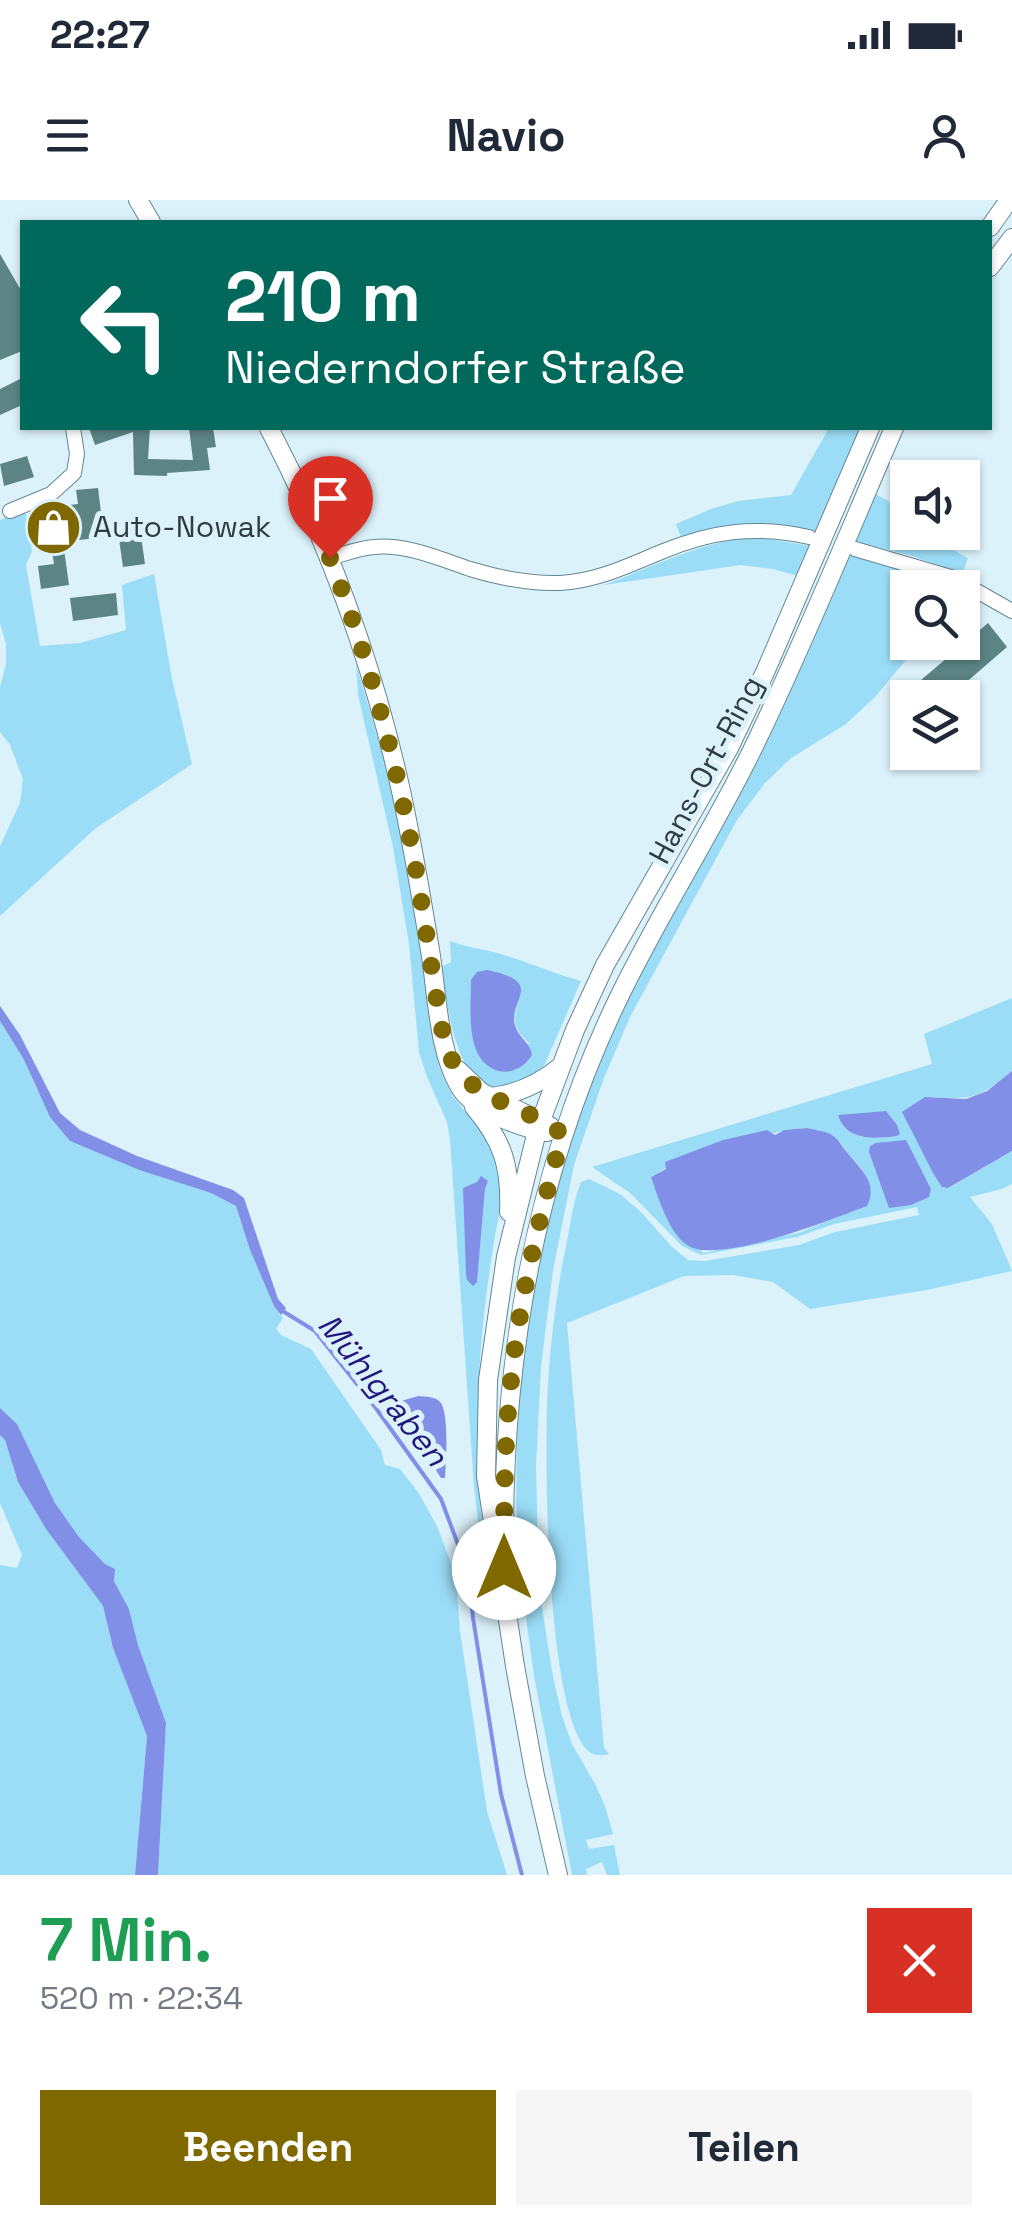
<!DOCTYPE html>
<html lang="de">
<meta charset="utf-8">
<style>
body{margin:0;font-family:"Space Grotesk",sans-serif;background:#f6f6f7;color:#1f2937;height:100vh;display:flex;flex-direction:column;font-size:38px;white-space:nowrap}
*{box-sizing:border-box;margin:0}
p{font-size:32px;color:#747a83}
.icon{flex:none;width:55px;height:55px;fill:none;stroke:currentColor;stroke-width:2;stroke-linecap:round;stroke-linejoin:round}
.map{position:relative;height:1675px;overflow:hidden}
.panel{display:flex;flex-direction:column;background:#fff;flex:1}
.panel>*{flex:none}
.top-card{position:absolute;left:20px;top:20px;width:972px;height:210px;border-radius:0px;box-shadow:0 2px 8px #0004;background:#00695c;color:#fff;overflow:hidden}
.tools{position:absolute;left:890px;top:260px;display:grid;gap:20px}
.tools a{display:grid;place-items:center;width:90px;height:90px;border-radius:0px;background:#fff;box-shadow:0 2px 8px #0004;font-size:50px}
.pin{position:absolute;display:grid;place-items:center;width:85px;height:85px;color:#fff;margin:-102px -42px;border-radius:50% 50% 50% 0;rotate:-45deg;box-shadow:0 0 10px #0007}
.pin .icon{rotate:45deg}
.me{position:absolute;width:110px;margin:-55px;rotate:0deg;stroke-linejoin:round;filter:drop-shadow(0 0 8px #0008)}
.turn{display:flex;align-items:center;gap:35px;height:210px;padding:0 40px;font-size:45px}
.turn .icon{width:130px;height:130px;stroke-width:2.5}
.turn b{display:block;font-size:70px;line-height:85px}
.round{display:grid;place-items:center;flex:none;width:105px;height:105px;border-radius:0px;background:#f6f6f7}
.head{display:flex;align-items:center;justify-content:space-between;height:170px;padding:0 40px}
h1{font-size:60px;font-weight:600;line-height:75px;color:#1e9e55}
.button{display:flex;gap:20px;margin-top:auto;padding:20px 40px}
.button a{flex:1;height:115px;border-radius:0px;background:#7f6800;color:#fff;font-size:40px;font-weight:600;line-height:115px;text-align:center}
.button a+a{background:#f6f6f7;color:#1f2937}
.status{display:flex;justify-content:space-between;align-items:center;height:70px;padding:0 50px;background:#fff;direction:ltr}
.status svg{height:28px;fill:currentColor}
header{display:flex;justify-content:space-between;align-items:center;height:130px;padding:0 40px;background:#fff;font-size:45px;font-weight:600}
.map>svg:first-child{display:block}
</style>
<div class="status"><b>22:27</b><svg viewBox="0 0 49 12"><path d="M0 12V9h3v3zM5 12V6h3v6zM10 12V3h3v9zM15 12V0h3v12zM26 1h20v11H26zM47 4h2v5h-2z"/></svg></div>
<header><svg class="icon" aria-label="menu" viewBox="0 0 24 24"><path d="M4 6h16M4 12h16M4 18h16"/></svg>Navio<svg class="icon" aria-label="person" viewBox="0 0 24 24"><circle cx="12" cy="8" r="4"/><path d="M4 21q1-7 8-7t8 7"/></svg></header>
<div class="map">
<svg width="1012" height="1675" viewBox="0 0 1012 1675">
<rect width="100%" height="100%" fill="#dcf2fb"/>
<path fill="#9bddf7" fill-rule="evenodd" d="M829,228h33l-14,27 -32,77c-46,-10 -90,-13 -135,6l-5,-14 35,-15 27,-8 53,-6z
M874,293c18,10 33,17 34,39l14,1 46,25 -6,16 -53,-19 -56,-14z
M25,311l7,40 -6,14 14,81 40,-3 46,-13 -4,-45 32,-11 18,105 20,85 -96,64 -96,88v-70l20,-43 3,-24 -13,-34 -10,-13v-45l6,-23v-20l-6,-21v-103z
M756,337l55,9 -13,30 -25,-7 -32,-4 -137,20c51,-19 97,-44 152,-48z
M847,354c27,7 74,12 92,33l-31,1v54l12,1 -45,54 -29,27 -55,34 -26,25 -28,37 -107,197 -26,61 -30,87 -21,105 -12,97 -5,99 2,82 4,59 11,70 9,39 10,28 23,40 10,22 8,28 -27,6 3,9 25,-4 6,30h-13l-5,-13 -16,7 1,6h-15l-38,-199 -13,-94 -5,-78 1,-66 6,-86 15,-90 25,-103 51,-139z
M356,464l27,91 18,72 38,239c5,12 9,24 17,34 18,24 37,39 45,71 5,22 -6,60 -9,84 -12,76 -17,152 -13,230 1,35 11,72 7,107l-12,-106 -24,-346 -3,-18 -20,-45 -8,-25 -10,-108 -16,-97 -35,-152zM488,981l-3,8 -8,92 -4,4 -10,-97z
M450,741c17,7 36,8 54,14 26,8 51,19 77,26l-37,85c-8,11 -21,14 -33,19 -55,22 -64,-86 -70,-118l10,-5zM471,780l50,12c-6,26 -13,32 9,52l-56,1z
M1012,798v73c-37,30 -41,28 -87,26l24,91 63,-37v33l-10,5 -32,8 22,27 20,47 -85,19 -117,19 -37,-27 -40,-7 -49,1 -117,47 37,425 5,6c-7,2 -15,2 -21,-3 -43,-42 -44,-302 -40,-367 3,-47 9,-96 19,-143 4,-19 6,-40 14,-59l8,-3 31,15 22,19 30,34 16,13 17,1 94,-16 36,-13 84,-17 -2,-8 -83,17 -37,13 -96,18 -19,-9 -52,-53 -38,-26 340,-103 -8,-30zM886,911l11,25c-21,3 -52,5 -59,-20zM807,928c9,4 23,7 32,13 1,1 9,12 10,13 14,16 29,30 17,52l-68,27 -95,20 -52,-76 15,-9 118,-38z
M0,821l23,37 13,30 34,53 69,29 72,23 25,13 14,44 24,56 9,12 -7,11 5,6 30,14 70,101 4,15 15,4 18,23 19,34 19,50 4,55 27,180 20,64h-349l8,-152 -28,-78 -9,-36 -15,-28v-12l-9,-5 -26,-27 -24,-34 -38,-79 -17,-16z
M0,1235l5,5 13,42 28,47 57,77 10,42 34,88 -12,139h-135v-310l17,3 5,-13 -22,-52z"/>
<path fill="#828fe7" d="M487,770c62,13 18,31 29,58 4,11 14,14 16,27 -7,11 -19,19 -33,16 -35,-9 -28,-62 -28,-91l6,-8z
M0,806l20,29 40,78 20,17 57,26 96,34 11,8 34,101 8,9 -5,7 -7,-9 -24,-56 -14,-44 -25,-13 -72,-23 -69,-29 -20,-24 -27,-59 -23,-37z
M1012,871v80l-64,37 -6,-1 -9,-14 -31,-61 23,-15 41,2 21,-8z
M886,911l11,14 3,9 -3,2c-22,3 -52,5 -59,-21z
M807,928c7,2 17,3 23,6 8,4 11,11 16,17 14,18 33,31 21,55 -35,13 -150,60 -180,39 -18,-12 -29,-48 -36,-68l15,-8 -1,-7 58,-22 44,-10 8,5 9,-5z
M906,940l25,49 -2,8 -18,8 -22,3 -20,-56 1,-6 6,-3z
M481,976l7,5 -3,8 -8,93 -4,4 -6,-6 -1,-6 -3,-86 14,-6z
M418,1196c7,1 18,0 23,7 8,13 5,59 4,75h-4l-46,-71 3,-5z
M0,1208l17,16 38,79 24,34 26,27 10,5 -1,12 15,28 9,36 28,78 -8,152h-23l12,-139 -34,-88 -10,-42 -57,-77 -28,-47 -13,-42 -5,-5z"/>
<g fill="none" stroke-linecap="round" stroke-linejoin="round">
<path stroke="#828fe7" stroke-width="4" d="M281,1110l34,21 60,76 66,92 27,72 5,47 28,176 21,81"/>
</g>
<path fill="#5d8485" d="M0,54l22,38v59l-22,9z
M22,178v27l-22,10v-26z
M89,228h61l-2,31 45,1 -4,-32h24l3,19 -9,1 3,22 -43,3v3l-33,-1 -1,-43 -38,13z
M27,256l7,21 -30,9 -4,-22z
M98,288l6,49 -41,5 6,43 -28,4 -3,-23 16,-2 -9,-56 33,-4 -2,-14z
M140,329l5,35 -22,3 -5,-35z
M116,393l2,22 -45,6 -3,-23z
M988,423l19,24 -59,51h-25l-9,-12z"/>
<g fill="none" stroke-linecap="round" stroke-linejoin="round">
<defs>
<path id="minor" d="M10,311l41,-17 23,-21 3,-19 -4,-26
M855,349l99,29 58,33
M330,358c14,-4 29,-10 44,-11 33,-3 66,12 96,22 30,9 58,15 90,14 37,-2 67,-17 101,-31 51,-21 94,-27 148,-15"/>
<path id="major" d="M138,0l13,22
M990,27l19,-27
M990,67l22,-29
M269,228c60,115 104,236 132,363 12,55 21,110 30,165 6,41 8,98 30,133 13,21 62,40 86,43
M458,870l23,22 69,34
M491,897c27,-3 48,-13 69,-30
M474,907c29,34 37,60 35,105
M504,1344c-1,-190 33,-380 117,-551 42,-86 95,-167 136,-253 49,-102 92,-208 137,-312
M558,1675l-23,-99 -20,-110 -29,-190 2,-96 18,-123 31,-126 38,-101 30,-65 124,-217 37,-78 104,-242"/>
</defs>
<use href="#minor" stroke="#658794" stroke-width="16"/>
<use href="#major" stroke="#658794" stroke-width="20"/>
<use href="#minor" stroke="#fff" stroke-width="14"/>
<use href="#major" stroke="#fff" stroke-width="18"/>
</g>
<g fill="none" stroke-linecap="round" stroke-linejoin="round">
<path stroke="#7f6800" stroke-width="18" stroke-dasharray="0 32.4" d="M330,358c39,101 67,205 86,312 11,61 18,123 31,183l17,24 17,15 60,28 22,14c-24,84 -45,170 -53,257 -6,59 -6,118 -6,177"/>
</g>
<defs>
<symbol id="shop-disc" viewBox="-11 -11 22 22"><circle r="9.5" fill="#7f6800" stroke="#dcf2fb"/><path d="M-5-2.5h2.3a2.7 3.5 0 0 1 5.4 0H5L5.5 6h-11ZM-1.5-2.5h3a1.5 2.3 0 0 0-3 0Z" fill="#fff"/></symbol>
</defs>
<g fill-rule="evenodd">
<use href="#shop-disc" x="22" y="296" width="63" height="63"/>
</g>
<g text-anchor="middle" stroke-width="10" stroke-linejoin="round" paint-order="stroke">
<g font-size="30" fill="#2e3d43" stroke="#dcf2fb" text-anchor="start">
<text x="93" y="337">Auto-Nowak</text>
</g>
<g font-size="30" fill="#2e3d43" stroke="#dcf2fb">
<text transform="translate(706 570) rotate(-62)" y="10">Hans-Ort-Ring</text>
</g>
<g font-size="32" font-style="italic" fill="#21177c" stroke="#dcf2fb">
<text transform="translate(383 1190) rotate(51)" y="11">Mühlgraben</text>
</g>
</g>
</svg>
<div class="tools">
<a><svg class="icon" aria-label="sound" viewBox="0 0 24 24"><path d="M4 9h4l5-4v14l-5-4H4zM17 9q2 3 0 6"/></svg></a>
<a><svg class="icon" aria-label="search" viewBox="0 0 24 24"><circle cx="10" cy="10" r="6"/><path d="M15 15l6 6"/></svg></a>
<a><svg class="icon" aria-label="layers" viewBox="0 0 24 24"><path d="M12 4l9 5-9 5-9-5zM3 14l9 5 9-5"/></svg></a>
</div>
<div class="pin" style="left:330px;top:358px;background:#d93025"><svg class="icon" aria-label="arrive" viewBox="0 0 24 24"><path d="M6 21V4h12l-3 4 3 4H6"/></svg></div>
<svg class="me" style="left:504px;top:1368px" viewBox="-20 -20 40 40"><circle r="19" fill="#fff"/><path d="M0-13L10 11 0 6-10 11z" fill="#7f6800"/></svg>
<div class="top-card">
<div class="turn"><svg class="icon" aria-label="left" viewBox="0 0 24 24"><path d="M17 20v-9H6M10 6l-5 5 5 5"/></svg><div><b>210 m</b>Niederndorfer Straße</div></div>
</div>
</div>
<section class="panel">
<div class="head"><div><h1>7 Min.</h1><p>520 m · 22:34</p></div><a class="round" style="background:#d93025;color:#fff"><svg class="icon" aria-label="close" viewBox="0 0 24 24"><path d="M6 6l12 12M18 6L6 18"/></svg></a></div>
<div class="button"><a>Beenden</a><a>Teilen</a></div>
</section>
